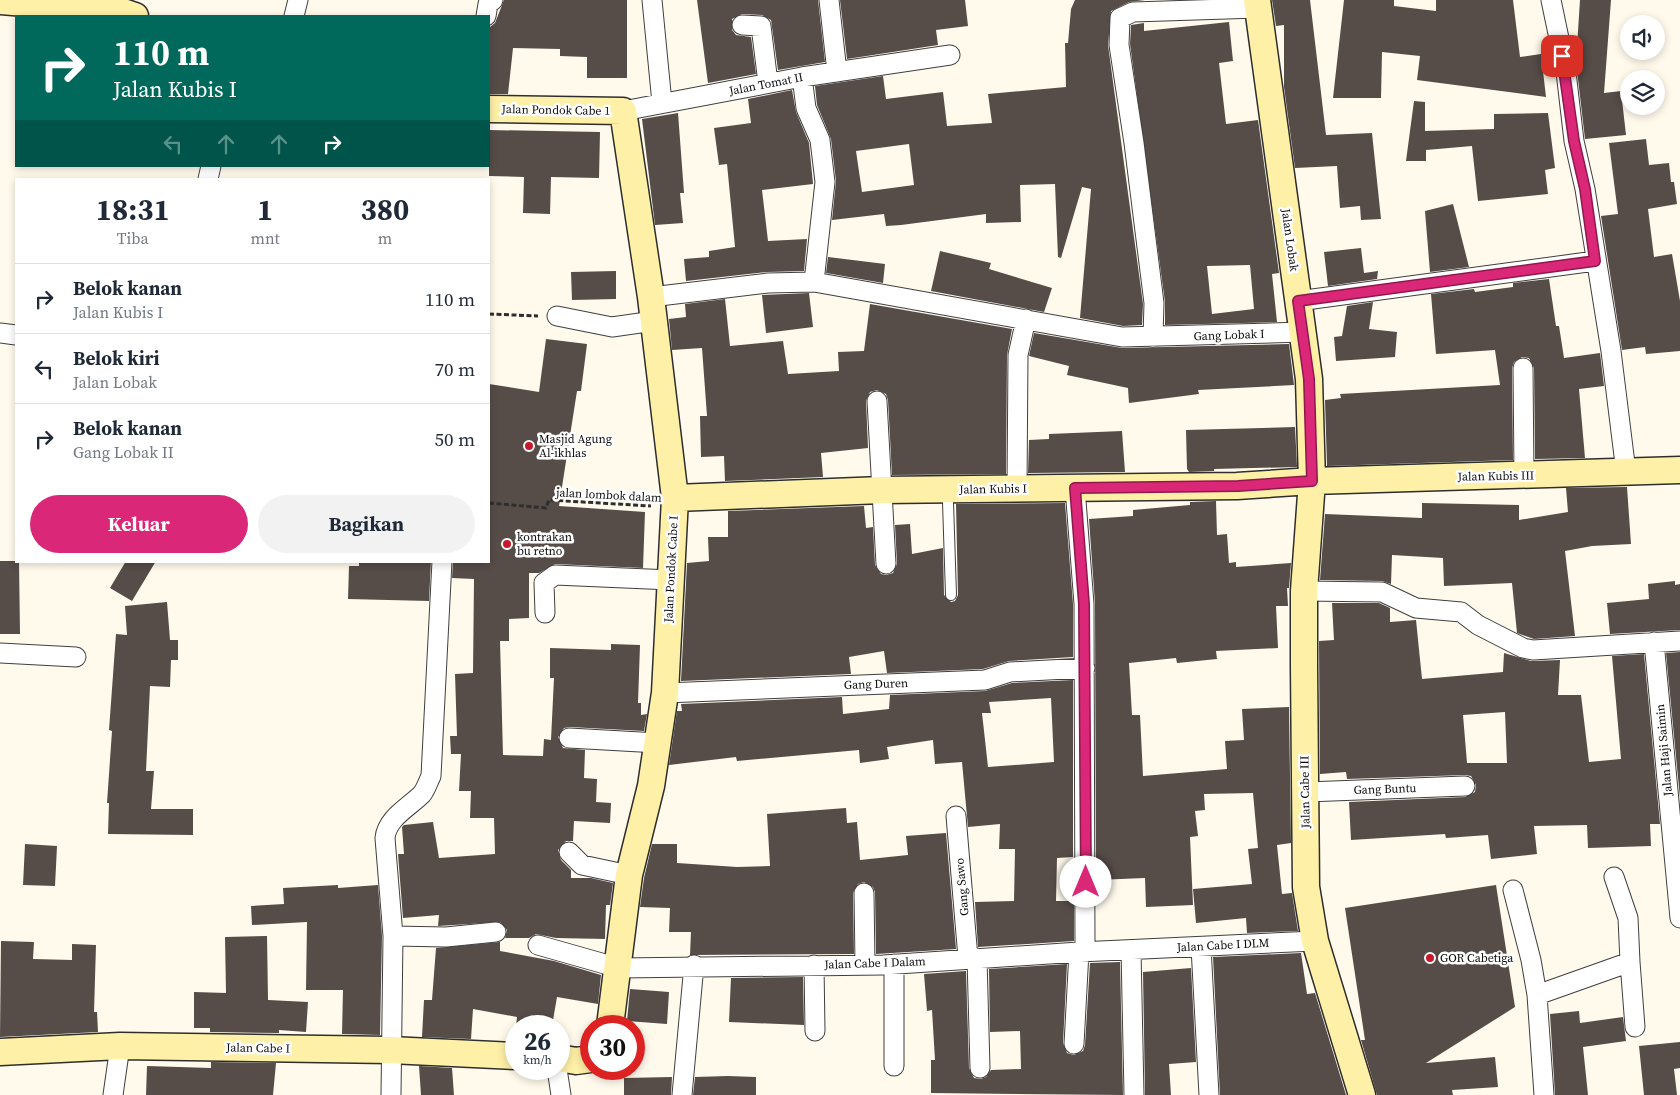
<!DOCTYPE html>
<html lang="id">
<style>
body{margin:0;font-family:"Source Serif 4",serif;background:#f2f2f3;color:#1f2937;height:100vh;display:flex;flex-direction:column;font-size:19px;white-space:nowrap}
*{box-sizing:border-box;margin:0}
p{font-size:16px;color:#747a83}
.icon{flex:none;width:28px;height:28px;fill:none;stroke:currentColor;stroke-width:2;stroke-linecap:round;stroke-linejoin:round}
.map{position:relative;flex:1;overflow:hidden}
.sheet{position:absolute;left:15px;top:178px;width:475px;height:385px;display:flex;flex-direction:column;background:#fff;border-radius:0px;box-shadow:0 2px 8px #0003}
.sheet>*{flex:none}
.banner{position:absolute;left:15px;top:15px;width:475px;height:152px;border-radius:0px;box-shadow:0 2px 8px #0003;background:#00695c;color:#fff;overflow:hidden}
.buttons{position:absolute;left:1620px;top:15px;display:grid;gap:10px}
.buttons a{display:grid;place-items:center;width:45px;height:45px;border-radius:50%;background:#fff;box-shadow:0 2px 8px #0003;font-size:25px}
.speed{position:absolute;left:505px;top:1015px;display:flex;gap:10px;font-size:25px;font-weight:700;text-align:center}
.speed>*{display:grid;place-content:center;width:65px;height:65px;border-radius:50%;background:#fff;box-shadow:0 2px 8px #0003;line-height:1}
.speed small{font-size:12px;font-weight:400}
.speed .limit{border:8px solid #d22;background:#fff;color:#111}
.pin{position:absolute;display:grid;place-items:center;width:42px;height:42px;color:#fff;margin:-21px;border-radius:10px;box-shadow:0 2px 8px #0006}
.me{position:absolute;width:55px;margin:-28px;rotate:0deg;stroke-linejoin:round;filter:drop-shadow(0 0 4px #0008)}
.turn{display:flex;align-items:center;gap:18px;height:105px;padding:0 15px;font-size:22px}
.turn .icon{width:65px;height:65px;stroke-width:2.5}
.turn b{display:block;font-size:35px;line-height:42px}
.lanes{display:flex;align-items:center;height:48px;padding:0 15px;background:#0003;justify-content:center;gap:25px;direction:ltr}
.lanes .off{opacity:.35}
.eta{display:flex;justify-content:space-evenly;align-items:center;height:85px;text-align:center}
.eta b{font-size:30px;font-weight:700;line-height:35px}
.cta{display:flex;gap:10px;margin-top:auto;padding:10px 15px}
.cta a{flex:1;height:58px;border-radius:30px;background:#db2777;color:#fff;font-size:20px;font-weight:700;line-height:58px;text-align:center}
.cta a+a{background:#f2f2f3;color:#1f2937}
ul{padding:0;list-style:none}
li{display:flex;align-items:center;gap:15px;height:70px;padding:0 15px;border-top:1px solid #e0e1e3}
li div{flex:1}
li b{display:block;font-size:19px}
li em{font-style:normal}
.map>svg:first-child{display:block}
</style>
<div class="map">
<svg width="1680" height="1095" viewBox="0 0 1680 1095">
<rect width="100%" height="100%" fill="#fffaec"/>
<path fill="#564c48" fill-rule="evenodd" d="M504,0h123v78h-40v-21l-27,-1v-7l-47,-1 -5,46h-19l1,-67 5,-4z
M697,0h121l7,62 -47,8 -7,-50 -9,-5 -20,-1 -10,5v11l4,5 15,2 5,37 -48,9z
M840,0h125l3,26 -32,4 2,15 -91,14z
M1075,0h70l-16,2 -18,9 -3,34 35,259 -1,21 -19,1 -43,-8 11,-129 -9,-2 -21,71 -3,-1 -3,-73 -35,1 1,37 -35,1v-9l-85,11 -15,1 -2,-12 -52,6 4,-39 -5,-42 -14,-34 -2,-19 68,-10 3,23 57,-7 4,34 45,-3 -4,-29 78,-7 -1,-44h3l3,-34zM909,144l5,41 -52,7 -6,-41z
M1272,0h38l16,135 46,-2 9,86 -20,1 -1,-14 -20,2 -3,-42 -42,2 -11,-81v-62l-8,1z
M1344,0h50v6l42,5v-11h77l7,57 21,-3 5,43 -129,-17 3,-24 -38,-4 -1,46h-48z
M1580,0h31l-7,93 17,-2 5,44 -41,4 -9,-77z
M1229,22l4,39 -14,2 7,61 32,-4 21,153 -7,1 5,48 -112,3v-23l-35,-258 1,-19 13,-2v8zM1250,265l4,44 -42,5 -5,-48z
M792,90l4,22 13,31 4,41 -51,6 6,51 39,-2 -3,32 -37,1 -81,9 -2,-22 25,-2v-6l26,-4 -8,-83 -8,1 -5,-37 37,-5 -3,-24z
M1414,101l11,1v29l69,-2v-15l54,-1 7,55 -10,2 3,24 -70,7 -6,-55 -46,4v11h-20z
M678,113l6,80h-4l3,30 -28,2 -13,-106z
M489,130l111,2 -1,46 -48,-1 -1,37 -27,-1 1,-36 -35,-1z
M1646,139l3,26 20,-2 2,19h3l3,22 -29,5 6,48 18,-3 8,47v50l-34,3 -1,-7 -23,3 -21,-134 17,-2 -9,-71z
M1453,204l16,63 -39,5 -5,-61z
M1361,248l3,25 14,-2 -1,8 -49,7 -4,-34z
M940,251l51,12 -2,6 63,19 -8,24 -113,-21z
M828,257l57,7 -2,19 -57,-10z
M616,271v28l-44,1 -1,-28z
M1549,279l7,47h3l5,32 36,-5 4,33 -25,3 6,69 -50,1 -1,-91 -5,-10 -7,-1 -8,5 -2,6 1,92 -186,6 -2,-66 16,-2 -1,-4 160,-9 -5,-35 -59,4 -5,-60 43,-5 1,3 38,-5v-4z
M809,293l4,34 -47,6 -4,-38z
M725,299l5,47 53,-5 5,33 51,-3 -1,-19 26,-1 6,-47 142,25 -5,26 -1,119 -114,1 -4,-75 -2,-6 -9,-4 -7,2 -4,9 2,47 -47,5 2,24 -98,4 -1,-25 -23,1 -1,-41h7l-5,-68 -30,2 -3,-31 17,-2 -1,-13z
M1373,302l-4,27 28,3 -2,25 -59,4 -2,-24 8,-1 5,-30z
M1034,333l88,15 167,-4 5,41 -96,5 1,4 -70,9 -1,-15 -61,-13 2,-9 -40,-10z
M546,339l41,5 -6,47h-4l-18,115 86,6 -2,56 -88,-4 -16,9h-10v45l-20,1v22h-9l3,114 40,1 1,-17 7,1 3,-62h-4v-30l61,2v-6l29,1 -2,58h3v12l6,-1 -3,17 -74,-4 -6,1 -6,9 5,11 22,2 -1,28 13,1 -1,23 15,1 -1,20 -36,-2 -1,20h-7l-8,9 3,10 10,10v8h20l22,5 -3,22h-4l-1,34 -49,-1 -20,-4 -7,4h-24l2,-8 -7,-8 -62,4 1,-11 -36,3 -5,-64h6l-2,-27 2,-2 29,-3 6,36 56,-4 -1,-36h-24l1,-27h-12l2,-37h-10l-1,-18h7l-2,-62 18,-1 1,-94 -22,-1 1,-17h36v-177l50,8z
M1295,427l2,40 -83,2v2l-25,1 -2,-3 -1,-39z
M1122,431l3,41 -97,1 1,-33 20,-1v-5z
M1627,487l4,57 -39,2 -27,5 10,85 -41,3 -17,-6 -5,-50 -68,3 -1,-28 -51,-3 -1,29 -9,-3 -62,-1 5,-66 97,4v-15l97,2v15l49,-8 -2,-24z
M1216,501l1,34 10,-1 2,29 7,-1v5l55,-4 -2,25h-2l1,18h-12l2,42 -62,3 1,8 -40,4 -1,-5 -47,5 3,52h8l3,61 84,-7 -2,-28 19,-1 -2,-31 47,-2 2,136 -14,2 5,49 10,-1 6,38 -51,2 -1,-15 -50,5 -3,-34 59,-5 -4,-35 10,-1 -5,-55 -49,1 1,16 -10,1 3,25 -8,1 3,68 -47,2 -1,-29 -49,2 -1,-276 -6,-85 44,-3v-6l57,-5v-3z
M1065,503l8,101v53l-64,4 -26,8 -96,4 -3,-22 -35,6 2,17 -170,7 6,-118 22,-2 -1,-24h20v-26l136,-5 2,22 7,-1 2,38 6,9 5,1 7,-2 4,-9 -2,-39 15,-1 2,30 31,-6 1,47 7,7 4,-1 3,-6 -2,-91z
M0,561h19l1,73h-20z
M126,561h30l-24,40 -22,-13z
M359,561h72l-2,40 -81,-2 1,-33h10z
M1675,581v4l5,-1v46l-70,4 -3,-31 42,-4 -1,-15z
M167,602l3,38h8v20h-7l-1,27 -20,-1 -4,85h8l-3,38h42v26l-85,-1 1,-31h-2l5,-72 -3,-1 7,-96 11,1 -2,-29z
M1332,603h47l11,5v14l26,-2 6,59 81,-7 1,-19 27,8 29,-1 -2,35h23l8,67 32,-3 -9,-103 32,-2 16,170h-10l1,22 -63,2 -1,-23 -53,1 3,28 -46,5 -3,-24 -42,3 -1,-4 -94,6 -2,-38 116,-5 10,-5 1,-7 -5,-9 -6,-1 -118,4 -1,-7 -26,2 -1,-133 15,-1zM1505,712l2,51h-40l-4,-48z
M1680,652v146l-14,-145z
M1073,680v177l-16,1 -1,43h18v40l-96,6 -3,-45 39,-1 1,-52h-16l1,-25 -32,3 -6,-65 -27,2 -2,-24 -46,7 2,12 -29,4 -1,-13 -122,11 -1,-4 -67,8 8,-54h5l-1,-7 161,-7 1,17 46,-5 1,-14 95,-4 27,-8zM1051,698l3,64 -66,5 -6,-54h9l-2,-11z
M846,808l1,15 10,-1 3,38 48,-5 -2,-19 40,-3 10,116 -80,5 -1,-62 -2,-5 -9,-5 -6,2 -5,9 1,61 -164,1 1,-23h-22l1,-24 -30,-1 4,-29 8,-34h25v19l60,4 33,-1 -3,-52z
M25,844l32,2 -2,40 -32,-1z
M338,885v3l40,-3 4,51 -2,99 -38,-1 1,-44h-37l1,-68 -55,3 -1,-19 33,-2 -1,-16z
M1496,885l19,122 -89,56 69,-6 3,30 -46,3 1,5h-76l-16,-55h4l-20,-132z
M267,936l1,64 40,2 -2,30 -27,-2v3l-69,-1v-4h-16v-36l32,1 -1,-56z
M1,941l33,1 -1,17 39,1v-16l24,1 -2,67h3l1,20 -98,5z
M500,942v9l54,10 47,14 -3,29 -41,-7 -5,29h-36l1,-9 -44,-8 -2,30 -49,-2 2,-37h8l4,-52z
M1301,953l6,41 8,-1 31,102h-126l-7,-138z
M1120,962l3,133 -192,-2v-33h4l-3,-50 -5,1 -3,-37 42,-3 3,97 5,10 7,1 5,-2 5,-7 30,-1 -1,-38 -30,1 -1,-63 78,-5 -4,79 4,10 7,2 9,-4 2,-6 5,-82z
M1191,968l5,94 -27,2 2,31h-26l-2,-123z
M803,977l1,48 -75,-3 2,-44z
M630,989l39,3 -2,32 -40,-3z
M1579,1011l1,12 43,-6 3,24 -43,6 5,48h-33l-5,-81z
M1680,1042v26l-6,1 3,26h-33l-5,-49z
M211,1062l65,1 -3,32h-127l1,-29 64,2z
M419,1066l33,2 2,27h-33z
M728,1076l28,1v18h-63l2,-18z
M672,1077l-1,18h-47v-17z"/>
<g fill="none" stroke-linecap="round" stroke-linejoin="round">
<defs>
<path id="lane" d="M949,491l-1,11 3,93"/>
<path id="street" d="M652,0l10,103
M829,0l8,72
M1551,0l15,72 8,69 11,48 26,162 15,121
M294,16l4,-16
M486,16l2,-12 5,-4
M742,25l19,1 7,57
M802,77l4,31 14,32 5,42 -11,100
M623,111l179,-34 148,-22
M208,179l3,-13
M651,297l117,-14 46,-1 308,55 182,-5
M1298,301l297,-40
M557,316l55,11 42,-6
M0,333l16,2
M1153,337l1,-34 -20,-160 -15,-98 1,-27 13,-6 125,-4
M1523,368l1,108
M877,401l9,163
M1017,488l1,-133 8,-36
M1075,488l9,116 1,347
M1304,591l78,1 34,16 45,4 17,13 45,23 10,2 147,-9
M545,613l-1,-30 11,-8 116,5
M1654,642l26,276
M0,653l76,4
M665,693l320,-13 25,-8 75,-4
M569,738l89,5
M1306,792l159,-6
M956,816l12,142
M569,852l13,13 47,10
M1614,877l14,41 2,44
M1513,890l18,70 6,35 7,100
M864,893l1,72
M393,936l53,1 50,-5
M538,945l81,23 264,-3 196,-13 236,-11
M1201,947l8,148
M1131,950l3,145
M977,958l3,110
M894,964v102
M814,965l1,66
M1537,995l93,-33 5,65
M1074,1044l5,-92
M557,1069l4,26
M113,1095l7,-49
M391,1095l2,-159 -8,-98c2,-20 23,-30 37,-44 4,-5 6,-12 9,-18l11,-215
M682,1095l12,-130"/>
<path id="secondary" d="M1257,0l52,379 3,102 -8,110v75l2,221 9,54 47,154
M0,1l120,10 15,5
M489,109l134,2 28,186 24,201 -10,195 -14,93 -22,89 -19,151
M675,498l207,-8 355,-4 75,-5 368,-11
M0,1052l120,-6 270,4 126,6
M559,1058l17,3 15,-2"/>
</defs>
<use href="#lane" stroke="#3f3f3f" stroke-width="12"/>
<use href="#street" stroke="#3f3f3f" stroke-width="21"/>
<use href="#secondary" stroke="#2e2e2e" stroke-width="29"/>
<path stroke="#2e2e2e" stroke-width="3" stroke-dasharray="5 2.5" stroke-linecap="butt" d="M489,314l49,2
M489,503l57,5 3,-8 102,6"/>
<use href="#lane" stroke="#fff" stroke-width="10"/>
<use href="#street" stroke="#fff" stroke-width="19"/>
<use href="#secondary" stroke="#fff0a7" stroke-width="26"/>
</g>
<g fill="none" stroke-linecap="round" stroke-linejoin="round">
<defs>
<path id="route" d="M1086,882l-2,-278 -9,-116 163,-2 74,-5 -3,-102 -11,-78 297,-40 -10,-72 -11,-48 -12,-85"/>
</defs>
<use href="#route" stroke="#8e194d" stroke-width="12"/>
<use href="#route" stroke="#db2777" stroke-width="9"/>
</g>
<g fill="#c8192c" stroke="#fff" stroke-width="2">
<circle cx="529" cy="446" r="5"/>
<circle cx="507" cy="544" r="5"/>
<circle cx="1430" cy="958" r="5"/>
</g>
<g text-anchor="middle" stroke-width="5" stroke-linejoin="round" paint-order="stroke">
<g font-size="12" fill="#0c0c0c" stroke="#fff">
<text transform="translate(766 84) rotate(-11)" y="4">Jalan Tomat II</text>
<text transform="translate(556 110) rotate(1)" y="4">Jalan Pondok Cabe 1</text>
<text transform="translate(1290 240) rotate(82)" y="4">Jalan Lobak</text>
<text transform="translate(1229 335) rotate(-2)" y="4">Gang Lobak I</text>
<text transform="translate(1496 476) rotate(-1)" y="4">Jalan Kubis III</text>
<text transform="translate(993 489) rotate(-1)" y="4">Jalan Kubis I</text>
<text transform="translate(609 495) rotate(3)" y="4">jalan lombok dalam</text>
<text transform="translate(671 569) rotate(-87)" y="4">Jalan Pondok Cabe I</text>
<text transform="translate(876 684) rotate(-2)" y="4">Gang Duren</text>
<text transform="translate(1664 750) rotate(-95)" y="4">Jalan Haji Saimin</text>
<text transform="translate(1385 789) rotate(-2)" y="4">Gang Buntu</text>
<text transform="translate(1305 792) rotate(-91)" y="4">Jalan Cabe III</text>
<text transform="translate(962 887) rotate(-95)" y="4">Gang Sawo</text>
<text transform="translate(1223 945) rotate(-3)" y="4">Jalan Cabe I DLM</text>
<text transform="translate(875 963) rotate(-2)" y="4">Jalan Cabe I Dalam</text>
<text transform="translate(258 1048) rotate(1)" y="4">Jalan Cabe I</text>
</g>
<g font-size="12" fill="#0c0c0c" stroke="#fff" text-anchor="start">
<text x="539" y="443">Masjid Agung<tspan x="539" dy="14">Al-ikhlas</tspan></text>
<text x="517" y="541">kontrakan<tspan x="517" dy="14">bu retno</tspan></text>
<text x="1440" y="962">GOR Cabetiga</text>
</g>
</g>
</svg>
<div class="buttons">
<a><svg class="icon" aria-label="sound" viewBox="0 0 24 24"><path d="M4 9h4l5-4v14l-5-4H4zM17 9q2 3 0 6"/></svg></a>
<a><svg class="icon" aria-label="layers" viewBox="0 0 24 24"><path d="M12 4l9 5-9 5-9-5zM3 14l9 5 9-5"/></svg></a>
</div>
<div class="speed"><div>26<small>km/h</small></div><div class="limit">30</div></div>
<div class="pin" style="left:1562px;top:56px;background:#d93025"><svg class="icon" aria-label="arrive" viewBox="0 0 24 24"><path d="M6 21V4h12l-3 4 3 4H6"/></svg></div>
<svg class="me" style="left:1086px;top:882px" viewBox="-20 -20 40 40"><circle r="19" fill="#fff"/><path d="M0-13L10 11 0 6-10 11z" fill="#db2777"/></svg>
<div class="banner">
<div class="turn"><svg class="icon" aria-label="right" viewBox="0 0 24 24"><path d="M7 20v-9h11M14 6l5 5-5 5"/></svg><div><b>110 m</b>Jalan Kubis I</div></div>
<div class="lanes"><svg class="icon off" aria-label="left" viewBox="0 0 24 24"><path d="M17 20v-9H6M10 6l-5 5 5 5"/></svg><svg class="icon off" aria-label="ahead" viewBox="0 0 24 24"><path d="M12 20V5M6 11l6-6 6 6"/></svg><svg class="icon off" aria-label="ahead" viewBox="0 0 24 24"><path d="M12 20V5M6 11l6-6 6 6"/></svg><svg class="icon" aria-label="right" viewBox="0 0 24 24"><path d="M7 20v-9h11M14 6l5 5-5 5"/></svg></div>
</div>
<section class="sheet">
<div class="eta">
<div><b>18:31</b><p>Tiba</p></div>
<div><b>1</b><p>mnt</p></div>
<div><b>380</b><p>m</p></div>
</div>
<ul>
<li><svg class="icon" aria-label="right" viewBox="0 0 24 24"><path d="M7 20v-9h11M14 6l5 5-5 5"/></svg><div><b>Belok kanan</b><p>Jalan Kubis I</p></div><em>110 m</em></li>
<li><svg class="icon" aria-label="left" viewBox="0 0 24 24"><path d="M17 20v-9H6M10 6l-5 5 5 5"/></svg><div><b>Belok kiri</b><p>Jalan Lobak</p></div><em>70 m</em></li>
<li><svg class="icon" aria-label="right" viewBox="0 0 24 24"><path d="M7 20v-9h11M14 6l5 5-5 5"/></svg><div><b>Belok kanan</b><p>Gang Lobak II</p></div><em>50 m</em></li>
</ul>
<div class="cta"><a>Keluar</a><a>Bagikan</a></div>
</section>
</div>
